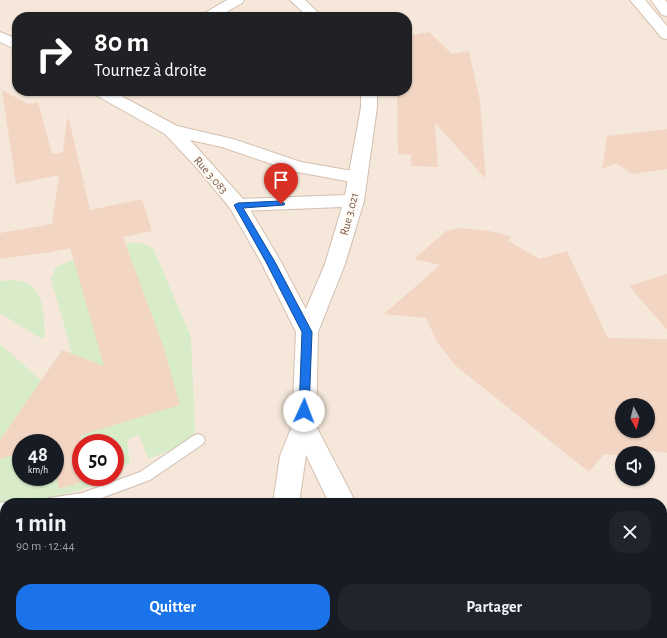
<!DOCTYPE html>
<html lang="fr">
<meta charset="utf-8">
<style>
body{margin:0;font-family:"Alegreya Sans",sans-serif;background:#20242c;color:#f1f3f6;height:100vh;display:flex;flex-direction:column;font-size:15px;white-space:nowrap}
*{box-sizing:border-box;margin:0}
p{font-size:13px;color:#9ea1a6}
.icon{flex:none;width:22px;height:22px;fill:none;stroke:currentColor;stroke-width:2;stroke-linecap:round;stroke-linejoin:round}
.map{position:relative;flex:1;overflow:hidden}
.drawer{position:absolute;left:0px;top:498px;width:667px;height:140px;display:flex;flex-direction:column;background:#171b24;border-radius:16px 16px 0 0;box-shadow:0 1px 3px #0004}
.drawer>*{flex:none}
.hud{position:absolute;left:12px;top:12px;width:400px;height:84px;border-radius:16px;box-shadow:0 1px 3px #0004;background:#202124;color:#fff;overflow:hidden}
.needle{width:26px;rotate:173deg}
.tools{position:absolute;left:615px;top:398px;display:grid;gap:8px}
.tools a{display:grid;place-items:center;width:40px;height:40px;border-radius:50%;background:#171b24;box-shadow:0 1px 3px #0004;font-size:20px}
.speed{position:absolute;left:12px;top:434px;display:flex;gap:8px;font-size:20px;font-weight:700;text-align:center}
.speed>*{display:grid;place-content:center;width:52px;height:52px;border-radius:50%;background:#171b24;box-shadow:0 1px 3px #0004;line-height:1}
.speed small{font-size:10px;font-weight:400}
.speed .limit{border:6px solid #d22;background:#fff;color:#111}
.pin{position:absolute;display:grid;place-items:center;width:34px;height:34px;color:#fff;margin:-41px -17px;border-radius:50% 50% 50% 0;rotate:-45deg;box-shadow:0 0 4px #0007}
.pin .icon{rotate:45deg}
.me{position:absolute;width:44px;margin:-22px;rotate:2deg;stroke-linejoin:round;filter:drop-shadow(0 0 3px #0008)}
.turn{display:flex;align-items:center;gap:14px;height:84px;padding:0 16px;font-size:18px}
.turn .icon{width:52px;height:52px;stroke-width:2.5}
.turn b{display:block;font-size:28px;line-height:34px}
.round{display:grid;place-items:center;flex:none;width:42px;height:42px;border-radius:16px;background:#20242c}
.summary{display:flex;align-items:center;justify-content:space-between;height:68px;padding:0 16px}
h1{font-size:24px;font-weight:700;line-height:30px}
.action{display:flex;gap:8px;margin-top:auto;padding:8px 16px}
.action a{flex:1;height:46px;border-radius:16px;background:#1a73e8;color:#fff;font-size:16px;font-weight:700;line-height:46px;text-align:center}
.action a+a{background:#20242c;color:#f1f3f6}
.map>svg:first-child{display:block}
</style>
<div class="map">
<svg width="667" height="638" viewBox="0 0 667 638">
<rect width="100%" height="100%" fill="#fdf6ec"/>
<path fill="#f5e8da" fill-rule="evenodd" d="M0,0h667v638h-667zM17,17h390v74h-390zM622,405h26v26h-26zM21,443h34v34h-34zM81,443h34v34h-34zM622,453h26v26h-26zM5,503h657v130h-657z"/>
<path fill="#d8ecc9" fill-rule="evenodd" d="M130,243h11l12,5 38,89 4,94c-9,17 -31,21 -47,28l-9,-25 -12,6 3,24 -15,3v-24h-34v34h28l-10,7 -64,19h-3v-6l-32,6v-159l53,47 -3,-24 12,-17 10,3 -21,-74 5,-12 11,-5zM21,443h34v34h-34z
M14,280c5,1 11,2 15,4 16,11 15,36 16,53l-5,1 -40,-25v-32z
M311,633h55l4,5h-64z"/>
<path fill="#f3d5c3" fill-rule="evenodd" d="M429,32l23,22 17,-3 11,50 6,78 -51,-56 3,44 -27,-1v-11l-13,-1 -1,-60h10v-58z
M2,90l26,14 10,-2 14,52 11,-2 4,-33h2l21,91 52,-11 10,32 -29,6 41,111 16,57 -99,30v47l-22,7 -4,-20v-26h-34v10l-21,6v-19l62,-90 42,16 -34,-118 -19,4 -51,7v-26l52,-9 7,-49 -43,9z
M667,129v40l-35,5 -16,-11 -14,6 5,-33z
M460,228l29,3 22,5 -3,5 32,18 27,-8 41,87 59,1v114l-24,-3 1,3h-22v3l-18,-2 -15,18 -133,-106 -19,-24 -11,-24 -42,-4 56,-49 -26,-6 32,-28zM622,405h26v26h-26z
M667,274v56l-38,-44z"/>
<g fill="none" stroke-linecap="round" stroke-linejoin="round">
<defs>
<path id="lane" d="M198,434l5,2 2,4 -2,4 -53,36 -62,23h-41l2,-5 33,-5 58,-21 53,-36z
M5,502l4,1h-4v11l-5,1v-12z"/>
<path id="street" d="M227,0h17l-2,3 -24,14h-17l2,-3z
M290,0h15l18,17h-15z
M361,91h16v16l-13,94 -19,63 -27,68 -3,6 -8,2 -8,-2 -3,-6 29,-68 17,-57 -104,4 -7,-2 -3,-4 3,-4 7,-2 107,-4 16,-88z
M667,560v26l-5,2v-26z
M489,633h41l-2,5h-41z"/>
<path id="secondary" d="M630,0h15l22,26v13l-5,-1z
M651,0h14l2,2v14l-5,-1z
M0,32l17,7v11l-17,-8z
M92,91h20l65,35 56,13 68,23 63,11 2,4 -2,4 -7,2 -65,-12 -70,-24 -32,-7 55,61 36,61 37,70 -2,94 40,77h-27l-23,-48 -7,48h-26l7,-47 12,-30 4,-94 -35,-70 -31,-54 -34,-41 -31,-33 -71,-40z"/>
<path id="primary" d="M170,633h46l-2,5h-46z
M224,633h30l-2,5h-30z
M436,633h30l2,5h-30z"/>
</defs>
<use href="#lane" stroke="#d1beb0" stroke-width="2"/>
<use href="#street" stroke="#d1beb0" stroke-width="2"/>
<use href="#secondary" stroke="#d6c0b0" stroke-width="2"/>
<use href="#primary" stroke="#dad1cd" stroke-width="2"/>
<use href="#lane" fill="#fff" fill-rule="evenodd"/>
<use href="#street" fill="#fff" fill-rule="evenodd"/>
<use href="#secondary" fill="#fff" fill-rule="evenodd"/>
<use href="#primary" fill="#fbd9a5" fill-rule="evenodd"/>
</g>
<path fill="#1a73e8" stroke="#114b97" d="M281,201l4,3 -1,1 -41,3 32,54 37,70 -3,79 -1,3h-7l-2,-3 3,-79 -36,-70 -32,-57 4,-2z"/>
<g text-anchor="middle" stroke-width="4" stroke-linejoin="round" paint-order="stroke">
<g font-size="12" fill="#7a5c4d" stroke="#fffaf3">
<text transform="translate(211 175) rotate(49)" y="4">Rue 3.083</text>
<text transform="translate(349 214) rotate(-75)" y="4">Rue 3.021</text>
</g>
</g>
</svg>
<div class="tools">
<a><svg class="needle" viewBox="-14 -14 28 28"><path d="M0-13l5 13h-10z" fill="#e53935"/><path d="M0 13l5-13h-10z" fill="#9ea1a6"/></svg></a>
<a><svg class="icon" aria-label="sound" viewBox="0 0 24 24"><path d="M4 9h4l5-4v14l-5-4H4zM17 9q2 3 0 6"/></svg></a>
</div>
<div class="speed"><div>48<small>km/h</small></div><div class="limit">50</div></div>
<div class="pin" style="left:281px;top:204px;background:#d93025"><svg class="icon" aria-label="arrive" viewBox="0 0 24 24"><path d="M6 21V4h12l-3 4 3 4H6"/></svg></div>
<svg class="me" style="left:304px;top:411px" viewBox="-20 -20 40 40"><circle r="19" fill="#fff"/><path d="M0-13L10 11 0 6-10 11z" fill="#1a73e8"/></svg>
<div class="hud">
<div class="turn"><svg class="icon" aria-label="right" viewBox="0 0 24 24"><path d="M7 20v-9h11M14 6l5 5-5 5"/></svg><div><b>80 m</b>Tournez à droite</div></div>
</div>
<section class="drawer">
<div class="summary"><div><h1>1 min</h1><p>90 m · 12:44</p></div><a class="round"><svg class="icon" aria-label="close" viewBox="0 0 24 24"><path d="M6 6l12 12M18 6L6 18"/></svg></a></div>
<div class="action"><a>Quitter</a><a>Partager</a></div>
</section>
</div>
